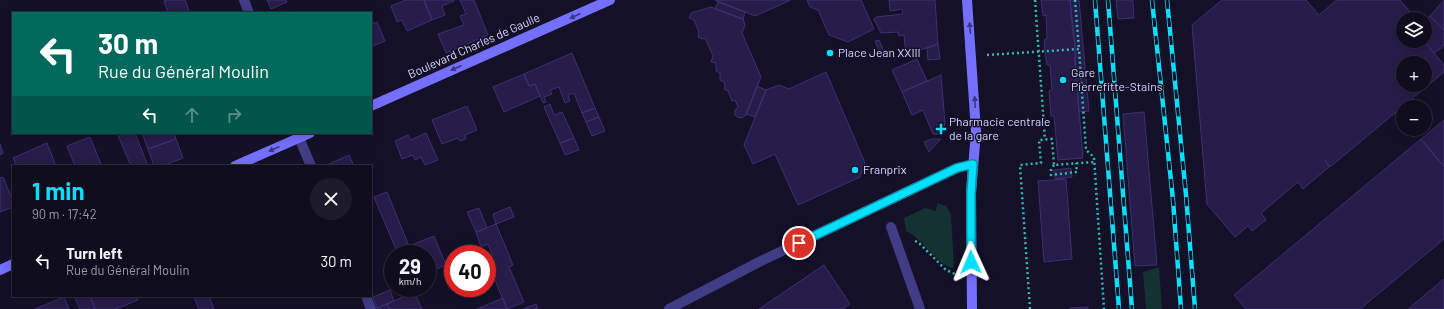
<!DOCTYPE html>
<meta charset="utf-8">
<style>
body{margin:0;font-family:Barlow,sans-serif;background:#1d1a2b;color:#f1f3f6;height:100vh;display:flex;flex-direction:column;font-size:15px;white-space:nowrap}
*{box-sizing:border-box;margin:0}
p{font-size:13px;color:#9b9ba4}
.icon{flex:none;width:22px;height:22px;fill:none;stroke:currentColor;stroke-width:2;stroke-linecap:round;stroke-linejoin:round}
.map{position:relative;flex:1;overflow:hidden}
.sheet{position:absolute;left:12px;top:165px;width:360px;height:132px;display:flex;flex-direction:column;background:#0f0c1e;border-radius:0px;box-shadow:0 2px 10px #0003,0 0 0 1px #2f2c3c}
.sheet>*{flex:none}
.guide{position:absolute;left:12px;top:12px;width:360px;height:122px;border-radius:0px;box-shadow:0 2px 10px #0003,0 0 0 1px #2f2c3c;background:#00695c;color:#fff;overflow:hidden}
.controls{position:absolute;left:1396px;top:12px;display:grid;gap:8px}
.controls a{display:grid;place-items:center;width:36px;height:36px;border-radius:50%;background:#0f0c1e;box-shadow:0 2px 10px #0003,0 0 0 1px #2f2c3c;font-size:20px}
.speed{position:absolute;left:384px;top:245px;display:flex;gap:8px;font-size:20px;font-weight:700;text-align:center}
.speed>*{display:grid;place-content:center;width:52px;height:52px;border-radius:50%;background:#0f0c1e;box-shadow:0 2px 10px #0003,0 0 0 1px #2f2c3c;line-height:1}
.speed small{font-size:10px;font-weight:400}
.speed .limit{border:6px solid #d22;background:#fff;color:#111}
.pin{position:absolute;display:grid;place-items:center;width:34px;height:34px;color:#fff;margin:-17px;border:2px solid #fff;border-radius:50%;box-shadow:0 1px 4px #0007}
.me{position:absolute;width:44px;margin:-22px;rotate:359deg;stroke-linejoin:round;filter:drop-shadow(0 0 3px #0008)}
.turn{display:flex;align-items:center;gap:14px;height:84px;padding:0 20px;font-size:18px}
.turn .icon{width:52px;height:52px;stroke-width:2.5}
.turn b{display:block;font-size:28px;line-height:34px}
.lanes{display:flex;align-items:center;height:38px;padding:0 20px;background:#0003;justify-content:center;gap:20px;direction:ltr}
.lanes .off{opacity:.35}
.round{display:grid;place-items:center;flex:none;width:42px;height:42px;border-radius:21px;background:#1d1a2b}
.head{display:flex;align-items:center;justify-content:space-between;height:68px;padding:0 20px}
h1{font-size:24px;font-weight:700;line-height:30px;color:#06e0fc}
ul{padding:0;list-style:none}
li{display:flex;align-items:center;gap:12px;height:56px;padding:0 20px}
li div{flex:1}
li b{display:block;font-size:15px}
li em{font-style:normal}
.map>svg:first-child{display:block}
</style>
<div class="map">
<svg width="1444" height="309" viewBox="0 0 1444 309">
<rect width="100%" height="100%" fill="#141028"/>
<path fill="#133231" d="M937,203l9,3 5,8 3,54c-16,0 -31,-30 -48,-37l-2,-13 21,-10 11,3z
M1159,267l3,42h-16l-3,-37z"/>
<path fill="#261c49" stroke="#3d2f74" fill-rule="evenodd" d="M167,0h18l5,13h-22l-4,-12z
M267,0h19l1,2 -16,7z
M406,0h18l8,20 -25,11 -5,-11 -5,2 -6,-16z
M424,0h30v1l-12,5 3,9 -13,5z
M460,0h14l14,35 -42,18 -8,-19 26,-9 -4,-9 6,-2z
M715,0h76l-36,16z
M807,0h54l13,29 -26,13 -19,-7 -11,-25 -8,-3z
M889,0h46l3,44 -32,11 -2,-20 -5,1 -1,-4 -17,1 -7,-14 2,-2 27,-3 -1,-5 -12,2z
M1041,0h29l3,35 2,8v18l8,97 -25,2 -4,-44h-3l-2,-25 3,-1 -2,-25h-3l-2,-13 -1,-8 1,-5h2l-1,-24 -3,1z
M1070,0h9l10,111 -10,1 -4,-51 1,-5z
M1116,0h17l1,18 -16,1z
M1222,0h84l13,15 18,-15h63l16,19h-13v22h21l20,24v7l-114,95 -5,-7 4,7 -26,22 -5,-7 -37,31 5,7 -8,6 -6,5 -4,-5 -13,11 -28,-33 -15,-179zM1403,63h22v22h-22z
M1444,0v30l-14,-14z
M718,2l27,10 -2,7 -28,-10z
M711,7l32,12 2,6 -3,8 19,44 -15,38 -4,3 -5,-1 -2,-2v-5l3,-3 -3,-7 -3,1 -4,-10 -4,-2 1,-4 -1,-3 -4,-2v-7l-4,-2v-8l-5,-1 2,-6 -8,-18 -3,1 -4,-2 1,-5 -5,-12 -5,-2 2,-5z
M1430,16l14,14v16l-10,7 -10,-12 1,-21z
M371,18l3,6 3,-2 8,19 -14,6z
M879,40l6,14 -4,2 -6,-15z
M938,44l2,15 -12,1 -1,-12z
M572,53l23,55 -13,5 -8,-20 -6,2 2,6 -5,2 -6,-16 -9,3 2,4 -8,3 2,5 -3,1 -8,-19 -6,2 -5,-12z
M917,59l10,22 -25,11 -10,-22z
M826,72l39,91 -5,14 -62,28 -23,-51 -22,10 -9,-19 22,-55 13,-5 10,4z
M524,74l5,12 6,-2 5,12 -36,16 -11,-25z
M941,75l4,48 -3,12 -9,-1 -10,-24 -11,5 -10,-23z
M757,86l9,4 -11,27 -9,-3z
M550,104l4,11 8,-3 12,26 -14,5 -16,-36z
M467,106l10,24 -12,5 1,4 -6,2 -2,-3 -16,6 -10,-24z
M595,108l4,9 -13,5 -4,-9z
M1144,112l13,153 -22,1 -12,-152z
M599,117l6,14 -13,5 -6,-14z
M1444,120v47l-23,-28z
M117,133h18l13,33h-17z
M142,133h32l2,6 -28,10z
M426,133l12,27 -13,5 -4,-8 -6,3 -2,-5 -11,4 -7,-18 13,-6 3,5z
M90,137l11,27 -5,2h-21l-8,-20z
M574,138l5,12 -14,5 -5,-12z
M176,139l7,19 -21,8h-8l-6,-17z
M932,139h9l-12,13 -5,-10z
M1421,139l23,28v72l-84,70h-114l-12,-14z
M47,143l9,23h-39l-4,-8z
M0,144l3,9 -3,2z
M349,155l5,11h-29z
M1071,168l1,9 -17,2 -1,-9z
M3,177l10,24v6l-13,5v-34z
M1066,179l6,80 -28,3 -6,-81z
M387,192l22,54 25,-10 12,29 -19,8v-19h-29l-24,-57z
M510,207l4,10 -18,7 -3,-10z
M479,208l8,20 -11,4 -9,-20z
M496,224l17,41 -4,2 15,35 -17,7 -20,-48v-3l6,-2 -5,-12 -7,3 -5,-15z
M824,265l26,39 -7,5h-84z
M1444,279v30h-36z
M390,290l4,11 -17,7 -4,-11z
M414,292l8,17h-32l-3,-5z
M74,296h16l5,13h-15z
M90,296h46l2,4 -22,9h-21z
M209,296l5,13h-15l-5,-12z
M64,297l5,12h-34z
M503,298l4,11h-30z
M387,304l3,5h-12l-1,-1z
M536,304l2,5h-15z
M1088,307v2h-18v-1z"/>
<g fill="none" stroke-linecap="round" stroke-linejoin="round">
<path stroke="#31b9b3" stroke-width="2.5" stroke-dasharray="2 3" stroke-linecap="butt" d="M1035,0l10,140
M1075,0l4,49
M987,55l92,-6 7,101 8,7 10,152
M1054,165l-3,4v6l26,-3 -1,-9
M915,241l4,2 27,27 9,4
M1030,309l-10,-144 21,-2 -2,-23 13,-1 2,26 40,-3"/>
<path stroke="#403c86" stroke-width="10" d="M891,227l29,82"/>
<path stroke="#403c86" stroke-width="10" d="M244,0l5,13
M297,133l14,33
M366,296l5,13
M669,309l90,-47 198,-94 16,-4"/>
<path stroke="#756ffd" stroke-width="10" d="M967,0l9,131 -5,62 1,116
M371,106l239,-106
M235,166l75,-33
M0,270l13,-6"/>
<defs>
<path id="rail" d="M1095,0l24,309
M1108,0l24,309
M1152,0l21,200 8,109
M1167,0l19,195 9,114"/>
</defs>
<use href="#rail" stroke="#06e0fc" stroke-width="4.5"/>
<use href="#rail" stroke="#141028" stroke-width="3" stroke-dasharray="9" stroke-linecap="butt"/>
</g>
<defs><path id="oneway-solid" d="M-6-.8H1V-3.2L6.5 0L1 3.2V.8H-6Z"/></defs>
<g fill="#3b367d">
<use href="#oneway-solid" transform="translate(575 16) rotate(156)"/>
<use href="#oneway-solid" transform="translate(970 28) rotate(-95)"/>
<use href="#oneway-solid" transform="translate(456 68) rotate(156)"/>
<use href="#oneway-solid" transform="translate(975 102) rotate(-93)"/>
<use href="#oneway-solid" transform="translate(274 149) rotate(156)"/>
</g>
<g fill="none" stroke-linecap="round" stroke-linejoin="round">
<defs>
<path id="route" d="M799,243l158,-75 16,-4 -2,29v69"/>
</defs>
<use href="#route" stroke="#0492a4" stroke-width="10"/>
<use href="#route" stroke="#06e0fc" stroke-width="7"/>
</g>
<g fill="#06e0fc" stroke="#141028" stroke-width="1.5">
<circle cx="830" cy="53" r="4"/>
<circle cx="1063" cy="80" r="4"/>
<path d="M939 123h4v4h4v4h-4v4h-4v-4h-4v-4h4z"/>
<circle cx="855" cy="170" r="4"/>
</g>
<g text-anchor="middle" stroke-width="3" stroke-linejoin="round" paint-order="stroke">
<g font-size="12" fill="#dcd7ff" stroke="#141028">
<text transform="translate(474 46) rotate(-24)" y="4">Boulevard Charles de Gaulle</text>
</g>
<g font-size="12" fill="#dcd7ff" stroke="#141028" text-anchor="start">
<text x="838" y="57">Place Jean XXIII</text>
<text x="1071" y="77">Gare<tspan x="1071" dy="14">Pierrefitte-Stains</tspan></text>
<text x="949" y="126">Pharmacie centrale<tspan x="949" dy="14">de la gare</tspan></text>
<text x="863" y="174">Franprix</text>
</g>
</g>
</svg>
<div class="controls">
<a><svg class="icon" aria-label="layers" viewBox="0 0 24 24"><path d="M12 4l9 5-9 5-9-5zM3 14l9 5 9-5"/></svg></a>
<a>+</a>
<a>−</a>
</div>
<div class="speed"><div>29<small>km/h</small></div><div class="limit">40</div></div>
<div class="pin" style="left:799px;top:243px;background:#d93025"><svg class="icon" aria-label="arrive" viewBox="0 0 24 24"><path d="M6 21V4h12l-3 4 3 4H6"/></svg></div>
<svg class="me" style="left:971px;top:262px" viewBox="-20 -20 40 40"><path d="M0-17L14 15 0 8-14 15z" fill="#06e0fc" stroke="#fff" stroke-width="4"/></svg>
<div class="guide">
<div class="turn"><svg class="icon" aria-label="left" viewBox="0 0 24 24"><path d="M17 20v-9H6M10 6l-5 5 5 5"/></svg><div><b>30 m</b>Rue du Général Moulin</div></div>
<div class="lanes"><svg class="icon" aria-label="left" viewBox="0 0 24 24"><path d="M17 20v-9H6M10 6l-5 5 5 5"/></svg><svg class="icon off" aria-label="ahead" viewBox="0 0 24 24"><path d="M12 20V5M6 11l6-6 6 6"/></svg><svg class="icon off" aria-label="right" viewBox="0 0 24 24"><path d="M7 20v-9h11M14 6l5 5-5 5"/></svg></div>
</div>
<section class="sheet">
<div class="head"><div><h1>1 min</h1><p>90 m · 17:42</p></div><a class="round"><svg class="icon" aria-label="close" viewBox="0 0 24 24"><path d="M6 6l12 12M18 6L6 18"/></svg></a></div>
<ul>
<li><svg class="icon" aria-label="left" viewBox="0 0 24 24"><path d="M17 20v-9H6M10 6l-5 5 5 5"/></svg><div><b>Turn left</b><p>Rue du Général Moulin</p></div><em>30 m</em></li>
</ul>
</section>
</div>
